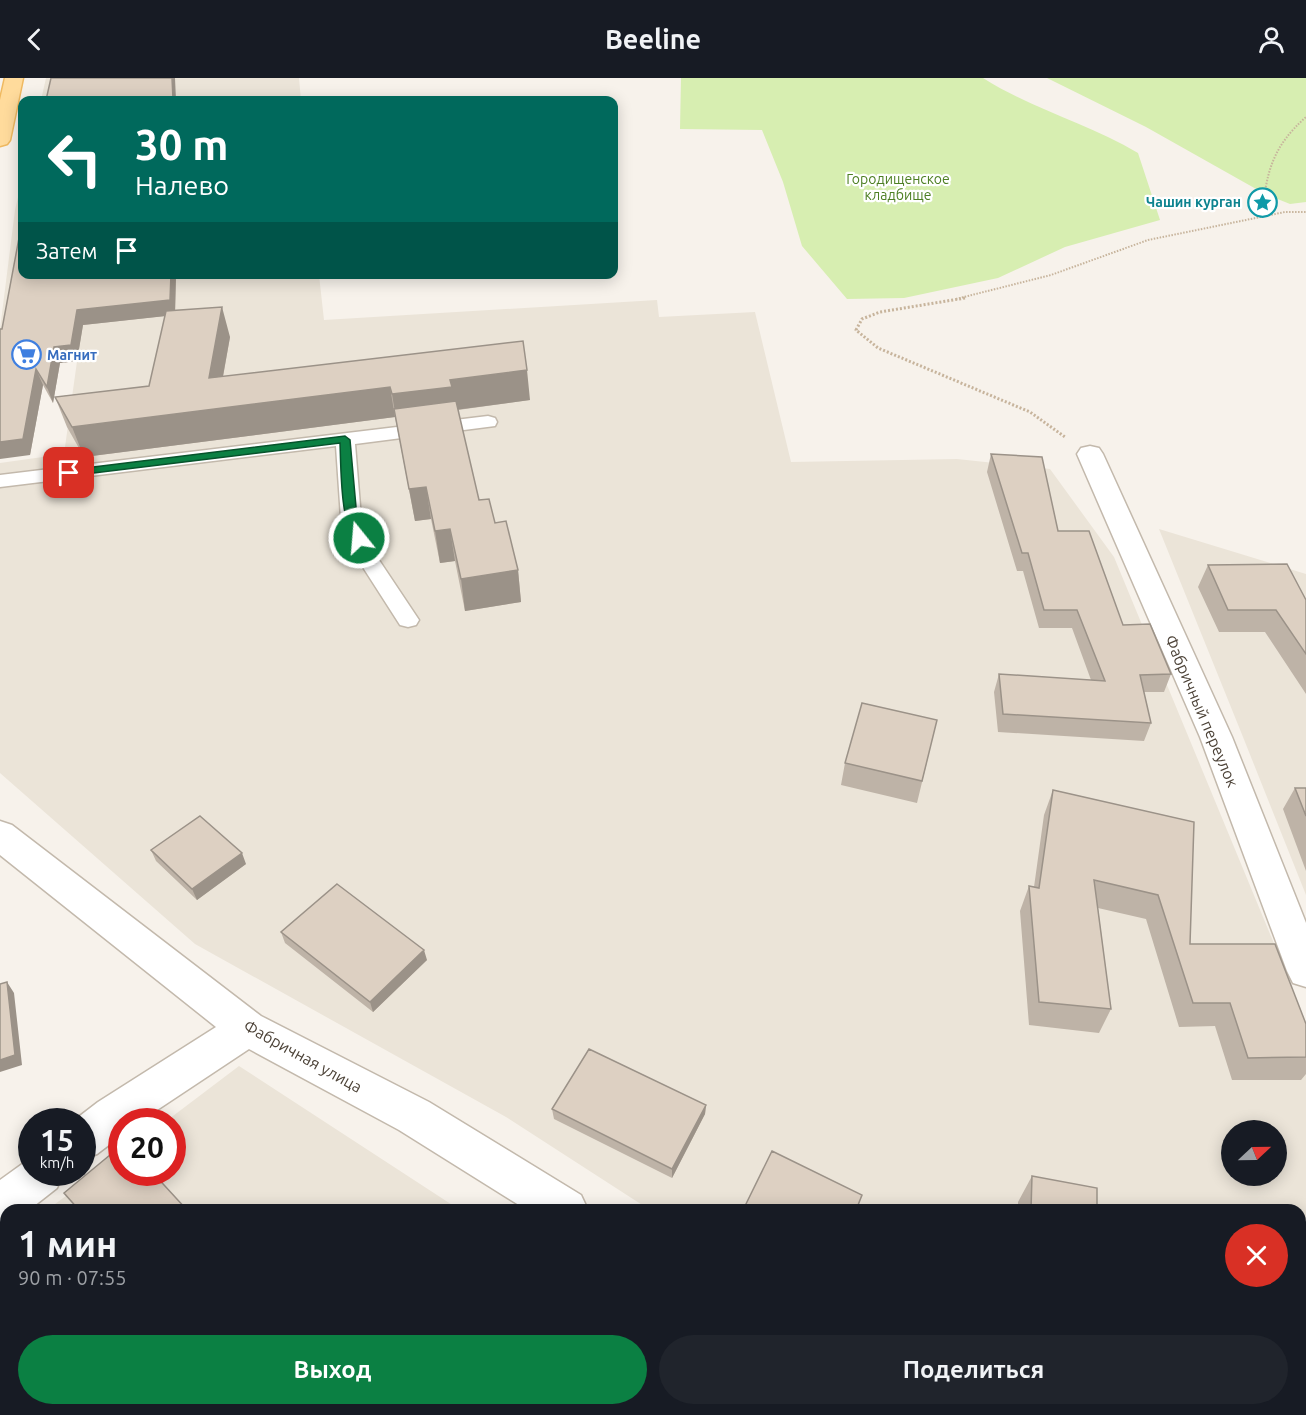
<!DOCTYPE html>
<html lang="ru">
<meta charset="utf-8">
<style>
body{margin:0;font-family:Ubuntu,sans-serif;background:#20242c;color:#f1f3f6;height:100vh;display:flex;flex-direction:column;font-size:22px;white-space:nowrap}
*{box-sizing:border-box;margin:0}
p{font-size:20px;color:#9ea1a6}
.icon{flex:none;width:33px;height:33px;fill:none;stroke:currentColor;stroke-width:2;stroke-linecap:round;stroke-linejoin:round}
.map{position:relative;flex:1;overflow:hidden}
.details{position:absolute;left:0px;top:1126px;width:1306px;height:212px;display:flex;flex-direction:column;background:#171b24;border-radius:18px 18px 0 0;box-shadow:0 3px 15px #0003}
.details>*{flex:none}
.top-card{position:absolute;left:18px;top:18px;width:600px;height:183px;border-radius:12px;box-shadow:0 3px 15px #0003;background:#00695c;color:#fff;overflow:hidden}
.needle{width:39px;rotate:68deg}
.tools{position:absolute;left:1221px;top:1042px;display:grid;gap:12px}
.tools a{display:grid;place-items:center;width:66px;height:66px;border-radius:50%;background:#171b24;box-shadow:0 3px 15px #0003;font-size:30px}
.speed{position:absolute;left:18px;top:1030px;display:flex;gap:12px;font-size:30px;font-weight:700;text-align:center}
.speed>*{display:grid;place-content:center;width:78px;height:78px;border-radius:50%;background:#171b24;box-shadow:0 3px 15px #0003;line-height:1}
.speed small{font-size:15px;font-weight:400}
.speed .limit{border:9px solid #d22;background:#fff;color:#111}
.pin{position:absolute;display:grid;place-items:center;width:51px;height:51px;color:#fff;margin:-26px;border-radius:12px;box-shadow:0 3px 9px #0006}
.me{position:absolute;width:66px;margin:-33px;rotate:343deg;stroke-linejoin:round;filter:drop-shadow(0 0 4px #0008)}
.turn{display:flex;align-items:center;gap:21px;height:126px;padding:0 18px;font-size:27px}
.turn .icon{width:78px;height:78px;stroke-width:2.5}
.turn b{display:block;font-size:42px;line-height:51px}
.then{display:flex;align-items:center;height:57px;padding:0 18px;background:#0003;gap:12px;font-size:22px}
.round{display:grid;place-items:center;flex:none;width:63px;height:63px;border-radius:32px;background:#20242c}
.summary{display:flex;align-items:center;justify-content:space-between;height:102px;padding:0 18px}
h1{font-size:36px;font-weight:700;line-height:45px}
.cta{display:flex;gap:12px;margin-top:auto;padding:12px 18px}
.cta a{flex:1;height:69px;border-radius:36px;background:#0b8043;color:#fff;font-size:24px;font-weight:700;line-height:69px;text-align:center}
.cta a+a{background:#20242c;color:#f1f3f6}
header{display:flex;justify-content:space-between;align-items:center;height:78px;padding:0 18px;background:#171b24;font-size:27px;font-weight:700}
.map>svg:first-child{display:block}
</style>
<header><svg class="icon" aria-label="back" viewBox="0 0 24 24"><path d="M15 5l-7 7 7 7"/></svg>Beeline<svg class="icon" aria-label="person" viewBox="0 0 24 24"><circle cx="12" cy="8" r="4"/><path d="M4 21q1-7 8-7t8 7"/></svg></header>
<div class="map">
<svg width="1306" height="1337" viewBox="0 0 1306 1337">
<rect width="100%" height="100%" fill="#f7f2eb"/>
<path fill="#ebe4d8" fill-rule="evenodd" d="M46,0h253l2,22h-260z
M22,102v94l297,1 5,45 333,-20 2,17 96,-5 36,150 166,-3 93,10 64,88 166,401 26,76v381h-339l-8,-5h341v-200h-650l-144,-93 -311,-173 -195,-171v-310l64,-9 18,-128 -82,3 15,-119zM1232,1053h44v45h-44z
M1159,451l147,45v321l-63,-158z
M239,988l221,144h-413l74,-55 1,18h50v-51h-7z
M6,1163v169h755l6,5h-767v-169z"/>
<path fill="#d7eeb1" d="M681,0h302c49,31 106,46 155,75l22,67 -95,27 -67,31 -94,20 -57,1 -45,-53 -19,-64 -21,-52 -82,-1z
M1047,0h259v124l-16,2 -25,-10 -119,-67z"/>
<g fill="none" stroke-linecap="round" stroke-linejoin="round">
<defs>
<path id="lane" d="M488,338l7,2 2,4 -2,4 -140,18 6,74 16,39 42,63 -3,5 -8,2 -8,-2 -43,-67 -16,-40 -5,-72 -336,41v-12z"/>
<path id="street" d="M1090,368l9,2 4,6 129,283 74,186v64l-13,-4 -6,-12 -87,-234 -123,-283 4,-6z
M0,743l12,4 249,191 168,86 152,93 7,15h-61l-128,-80 -150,-81 -110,73h-17v13l-25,19 -15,6v-38h-10l26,-20 118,-75 -216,-172z
M32,1079v16h31l-6,15 -28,22h-23v16l-6,2v-48z
M862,1332h54l2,5h-54z"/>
<path id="primary" d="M5,0h18l-13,62 -3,4 -7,2v-46z"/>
</defs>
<use href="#lane" stroke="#c3b9ac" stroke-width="3"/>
<use href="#street" stroke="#c3b9ac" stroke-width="3"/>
<use href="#primary" stroke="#efb960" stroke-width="3"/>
<path stroke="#c7b49c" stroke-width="2" stroke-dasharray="1.5 1.5" stroke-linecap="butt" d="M1262,139c4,-44 10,-70 44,-100
M956,221l95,-24 97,-35 137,-28h21"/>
<path stroke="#c7b49c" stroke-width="3" stroke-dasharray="2 2" stroke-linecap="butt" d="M965,220l-85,14 -18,7 -6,11 22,18 152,64 35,25"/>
<use href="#lane" fill="#fff" fill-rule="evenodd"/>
<use href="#street" fill="#fff" fill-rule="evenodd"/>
<use href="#primary" fill="#ffdb9c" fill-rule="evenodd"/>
</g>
<path fill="#beb3a7" d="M22,196h154l-1,36 55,27 -7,40 307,23 -72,10 21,90 16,23 23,47 3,32 -56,9 -10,-50 -15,2 -9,-44 -16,2 -20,-104 -311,40 -17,-30 -12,-30 94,-11 16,-70 -82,9 -6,36 -17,2 -7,40 -10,-18 -13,70 -28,-126z
M991,376l67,77 65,94 48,49 -7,18h-20l7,31 -7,18 -146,-9 -4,-40 5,-18 92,6 -19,-52h-33l-16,-57h-6l-30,-99z
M1208,487l98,35v94l-41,-62h-46l-21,-45z
M937,642l-20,83 -76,-18 4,-22z
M1295,710h11v83l-23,-62z
M1053,712l141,32 -4,122 116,80v50l-5,6h-69l-17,-54 -36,1 -33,-108 -48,-11 13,101 -12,24 -70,-8 -9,-114 9,-25 5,1 10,-72z
M151,772l95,14 -49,36 -41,-39z
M281,854l146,28 -54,52 -88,-69z
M706,1027l-1,9 -33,64 -118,-59 -2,-10z
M1032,1098l65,34h-79v-8z
M553,1332h113l-3,5h-104z"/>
<path fill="#9b9288" d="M172,0h3l1,22h-3z
M171,196h5l-1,41 -92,10 -6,36 -17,2 -7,40 -6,-16 7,-40 23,-37z
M222,229l8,30 -13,72 -8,-31z
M36,291l7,16 -13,70 -30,4v-17z
M527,292l3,30 -75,10 -58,15 -5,-31 58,-14z
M390,309l5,30 -311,40 -12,-30z
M426,409l5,32 -16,2 -6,-32z
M450,451l5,32 -15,2 -5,-32z
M518,492l3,32 -56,9 -4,-32z
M242,775l4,11 -49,36 -5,-11z
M424,872l3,10 -54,52 -3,-10z
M7,904l7,11 8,72 -22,7v-12z
M706,1027l-1,9 -33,64v-9z
M372,1332h9l-4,5h-9z
M662,1332h4v1l-3,4h-4z"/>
<path fill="#ddd0c2" stroke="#9b9288" stroke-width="1.5" d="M51,0h121l1,21 26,-2v3h-153z
M22,144v52h149l-1,26 -93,10 -6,35 -17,2 -7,40 -11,-18 -13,70 -23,3v-113h2z
M222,229l-13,71 314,-37 4,29 -77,10 2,7 -60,7 -2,-7 -318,40 -17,-30 94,-11 17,-75z
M456,323l23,99 10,-1 6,24 11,-2 12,49 -57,9 -11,-50 -15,2 -9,-44 -17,2 -15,-80z
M991,376l51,3 16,74h31l34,94 27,-1 21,50 -31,1 11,48 -148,-9 -4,-40 106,7 -28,-71h-33l-16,-57h-6z
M1287,486l19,36v54l-30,-44h-48l-20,-45z
M862,625l75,17 -15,61 -77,-18z
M1295,710h11v28z
M1053,712l141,32 -4,122h85l31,80v33l-58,1 -18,-55h-37l-35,-108 -64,-15 17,129 -72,-7 -10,-116 10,2z
M200,738l42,37 -50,36 -41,-39z
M337,806l87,66 -54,52 -89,-70z
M7,904l8,73 -15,5v-76z
M589,971l117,56 -34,64 -120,-60z
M122,1067v28h31l34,37h-108l-15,-17z
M772,1073l90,44 -6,15h-106l-6,-2z
M1032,1098l65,12v22h-66z
M289,1332h83l-4,5h-74z
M560,1332h102l-3,5h-93z"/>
<path fill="#0b8043" stroke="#07532c" stroke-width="1.5" d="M345,358l5,4 7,78 8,20 -6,3c-19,-6 -18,-78 -19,-98l-271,33 -6,-3 6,-3z"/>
<defs>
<symbol id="sight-ring" viewBox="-11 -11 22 22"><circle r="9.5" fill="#fff" stroke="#0f9aa8" stroke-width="1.5"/><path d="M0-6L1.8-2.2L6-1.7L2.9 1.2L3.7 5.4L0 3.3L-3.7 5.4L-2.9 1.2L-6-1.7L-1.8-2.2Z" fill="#0f9aa8"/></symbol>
<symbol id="supermarket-ring" viewBox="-11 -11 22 22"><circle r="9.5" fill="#fff" stroke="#3f7fe0" stroke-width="1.5"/><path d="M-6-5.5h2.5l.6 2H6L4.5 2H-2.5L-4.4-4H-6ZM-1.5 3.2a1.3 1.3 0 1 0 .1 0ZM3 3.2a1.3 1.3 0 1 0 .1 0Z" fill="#3f7fe0"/></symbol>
</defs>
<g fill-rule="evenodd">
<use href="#sight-ring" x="1246" y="108" width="33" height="33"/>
<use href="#supermarket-ring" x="10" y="260" width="33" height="33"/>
</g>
<g text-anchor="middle" stroke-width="4.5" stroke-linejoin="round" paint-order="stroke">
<g font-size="14" fill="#4d7f23" stroke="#fff">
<text x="898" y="106">Городищенское<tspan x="898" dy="16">кладбище</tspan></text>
</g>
<g font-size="14" font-weight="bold" fill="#0d838f" stroke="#fff" text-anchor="end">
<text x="1241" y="129">Чашин курган</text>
</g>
<g font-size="14" font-weight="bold" fill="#366cbe" stroke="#fff" text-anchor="start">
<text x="47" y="282">Магнит</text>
</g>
<g font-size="16" fill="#4c4237" stroke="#fff">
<text transform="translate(1202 633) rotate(67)" y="6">Фабричный переулок</text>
<text transform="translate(303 978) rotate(29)" y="6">Фабричная улица</text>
</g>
</g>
</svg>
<div class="tools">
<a><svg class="needle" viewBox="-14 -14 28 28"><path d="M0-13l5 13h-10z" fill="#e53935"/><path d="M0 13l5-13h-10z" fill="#9ea1a6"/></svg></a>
</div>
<div class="speed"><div>15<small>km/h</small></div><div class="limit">20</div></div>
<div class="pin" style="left:69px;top:395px;background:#d93025"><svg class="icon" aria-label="arrive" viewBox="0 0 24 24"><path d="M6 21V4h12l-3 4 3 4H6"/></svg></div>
<svg class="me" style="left:359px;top:460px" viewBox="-20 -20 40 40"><circle r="17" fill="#0b8043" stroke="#fff" stroke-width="3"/><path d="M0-11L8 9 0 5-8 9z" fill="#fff"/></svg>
<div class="top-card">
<div class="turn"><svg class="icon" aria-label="left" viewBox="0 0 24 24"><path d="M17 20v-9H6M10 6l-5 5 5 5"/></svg><div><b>30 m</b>Налево</div></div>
<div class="then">Затем<svg class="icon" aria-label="arrive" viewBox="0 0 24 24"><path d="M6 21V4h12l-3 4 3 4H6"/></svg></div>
</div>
<section class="details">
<div class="summary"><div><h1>1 мин</h1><p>90 m · 07:55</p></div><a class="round" style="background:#d93025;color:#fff"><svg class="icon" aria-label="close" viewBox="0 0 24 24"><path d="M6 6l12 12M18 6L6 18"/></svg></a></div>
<div class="cta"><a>Выход</a><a>Поделиться</a></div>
</section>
</div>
